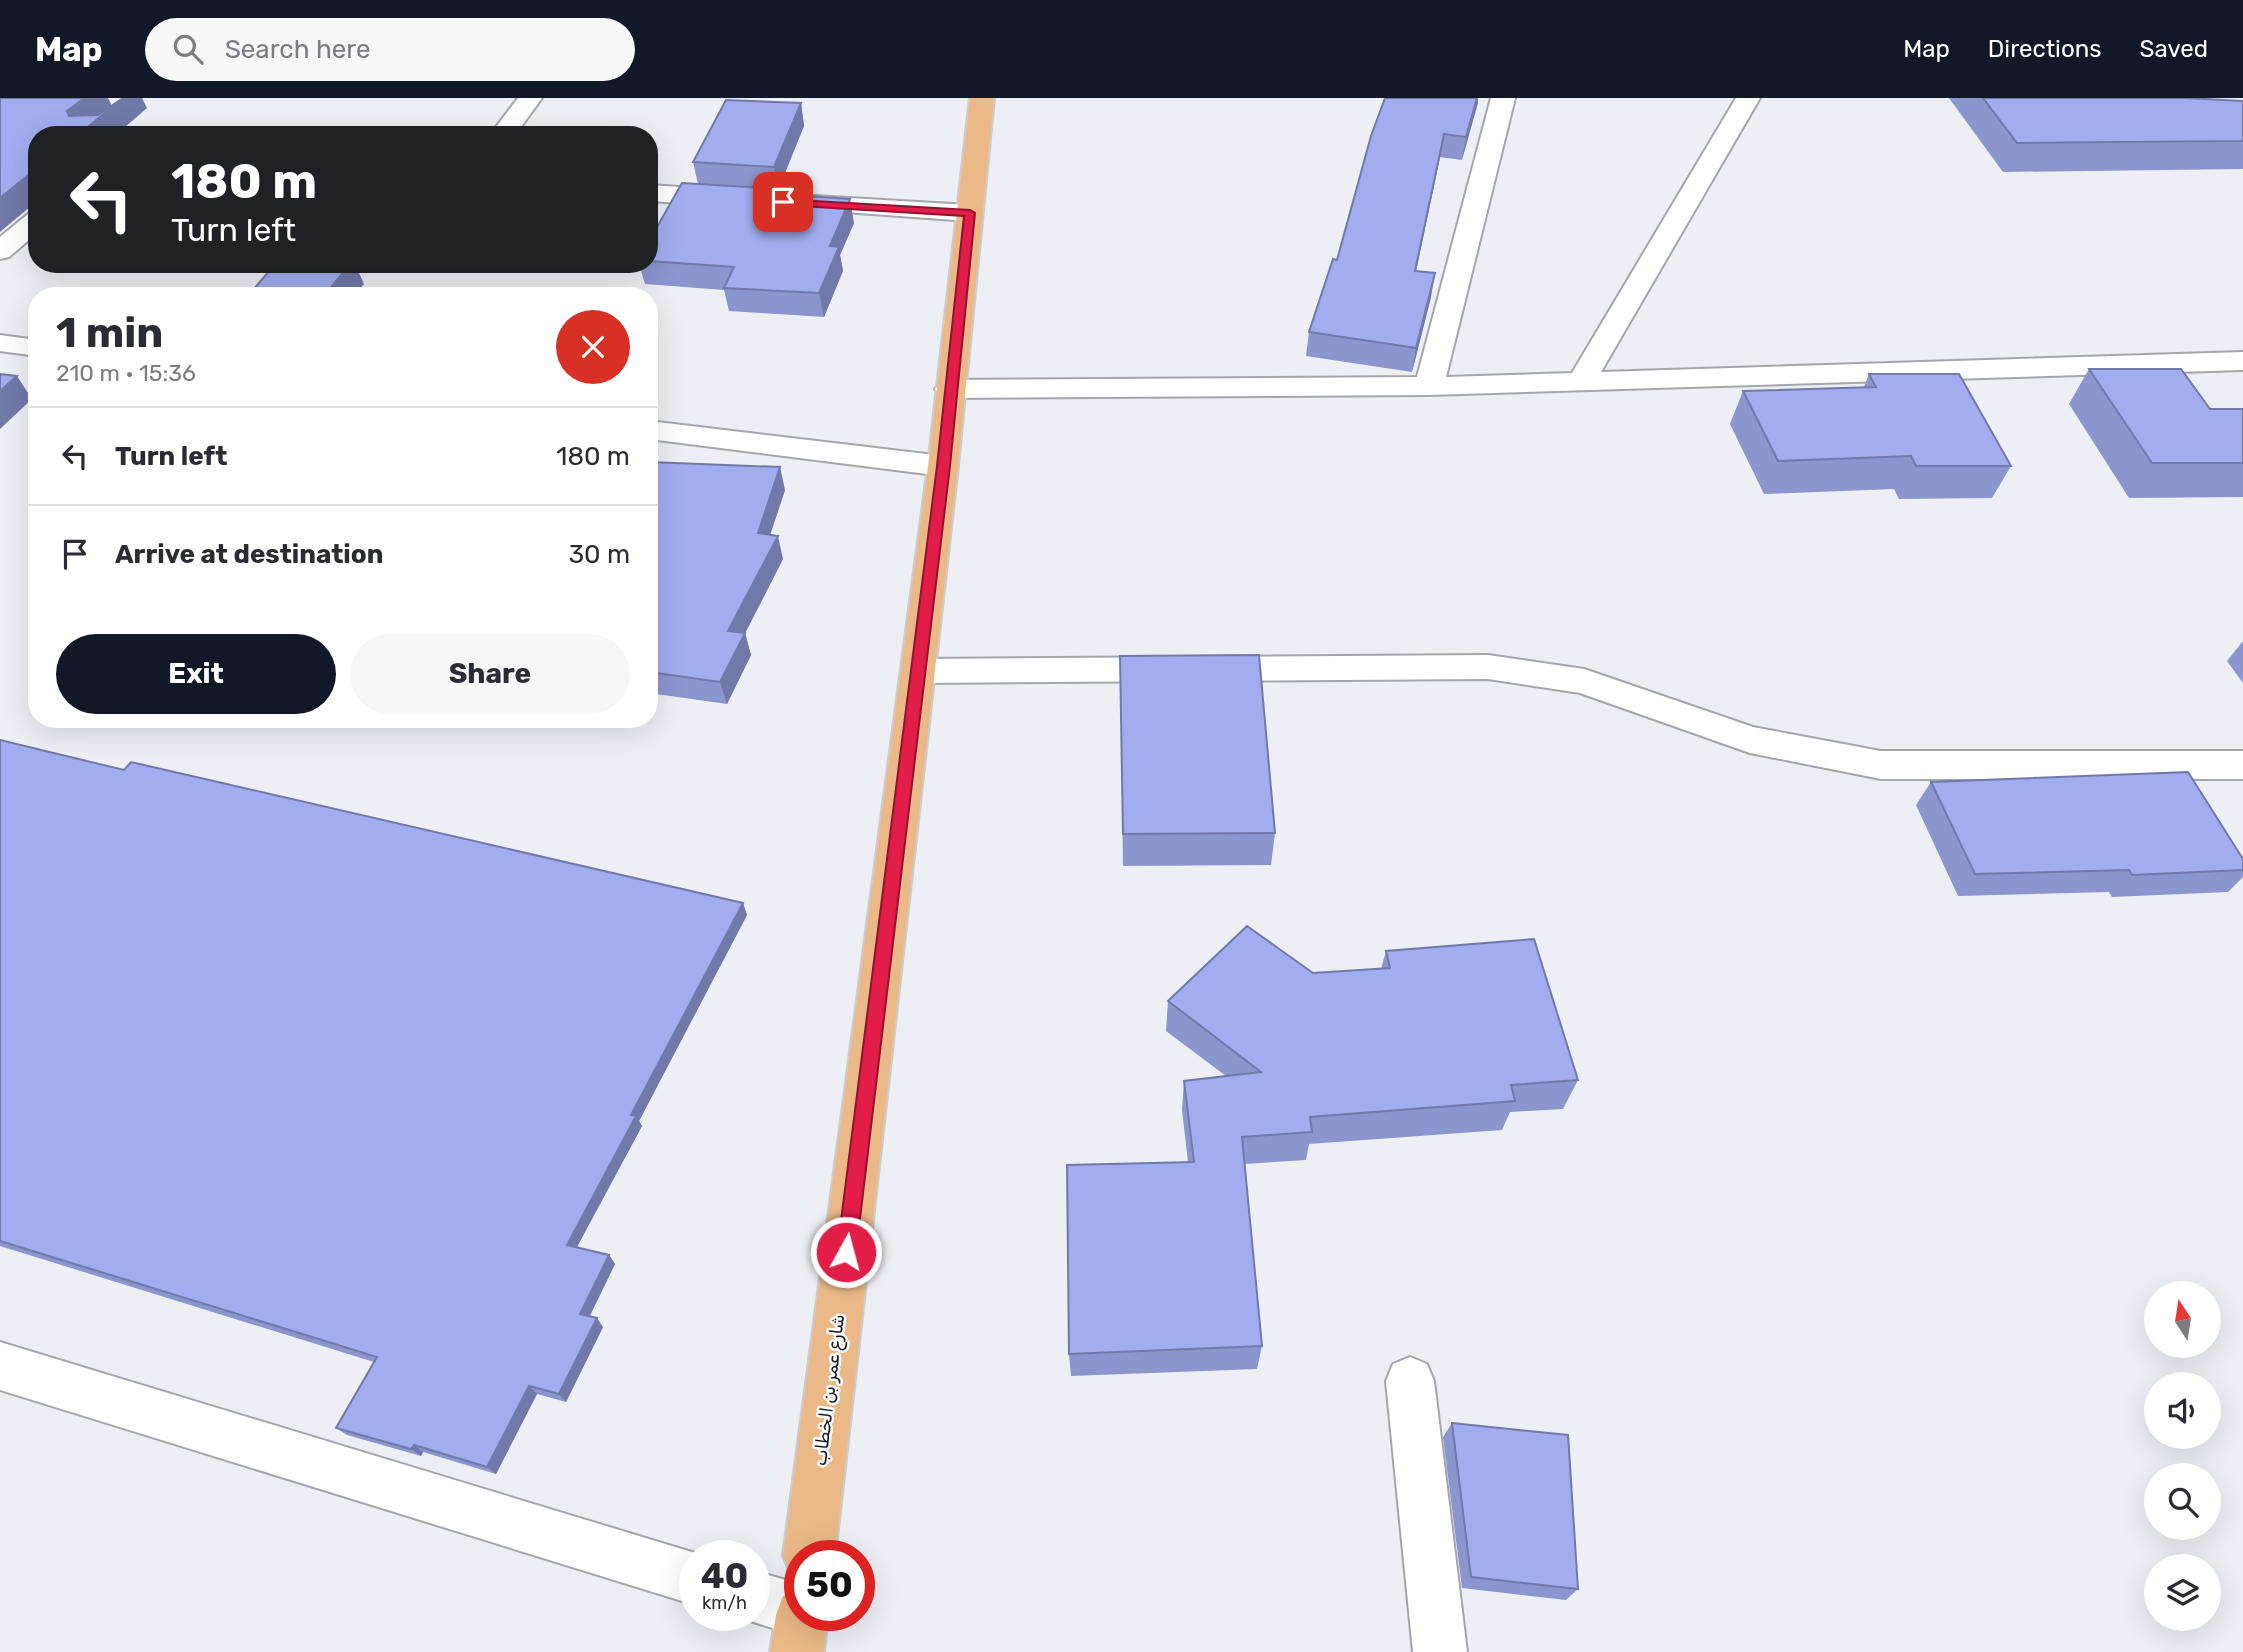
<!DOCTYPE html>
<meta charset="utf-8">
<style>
body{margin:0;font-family:Rubik,Vazirmatn,sans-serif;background:#f7f7f7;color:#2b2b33;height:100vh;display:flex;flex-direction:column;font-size:26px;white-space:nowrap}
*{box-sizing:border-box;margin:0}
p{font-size:23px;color:#7c7c81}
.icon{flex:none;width:38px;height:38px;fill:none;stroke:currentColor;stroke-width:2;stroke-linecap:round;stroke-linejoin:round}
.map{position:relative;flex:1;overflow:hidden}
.sheet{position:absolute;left:28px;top:189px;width:630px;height:441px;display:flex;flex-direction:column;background:#fff;border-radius:28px;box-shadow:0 7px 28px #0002}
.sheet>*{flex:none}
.guide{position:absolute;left:28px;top:28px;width:630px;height:147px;border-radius:28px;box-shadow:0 7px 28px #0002;background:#202124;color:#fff;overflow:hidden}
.needle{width:46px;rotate:348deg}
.buttons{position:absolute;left:2144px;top:1183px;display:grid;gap:14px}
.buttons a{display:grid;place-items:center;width:77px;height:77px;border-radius:50%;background:#fff;box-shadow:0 7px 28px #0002;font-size:35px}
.speed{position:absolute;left:679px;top:1442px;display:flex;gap:14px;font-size:35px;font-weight:700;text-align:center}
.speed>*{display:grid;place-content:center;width:91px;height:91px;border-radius:50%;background:#fff;box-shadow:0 7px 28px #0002;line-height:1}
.speed small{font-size:18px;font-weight:400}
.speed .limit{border:10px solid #d22;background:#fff;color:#111}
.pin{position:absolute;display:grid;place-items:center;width:60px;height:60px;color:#fff;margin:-30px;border-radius:14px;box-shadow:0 4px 10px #0006}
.me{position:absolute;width:77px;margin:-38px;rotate:7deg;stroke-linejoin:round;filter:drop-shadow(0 0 5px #0008)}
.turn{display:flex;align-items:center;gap:24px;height:147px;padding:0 28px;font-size:32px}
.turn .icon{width:91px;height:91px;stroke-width:2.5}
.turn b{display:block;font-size:49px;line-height:60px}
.round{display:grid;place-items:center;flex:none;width:74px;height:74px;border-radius:37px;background:#f7f7f7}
.head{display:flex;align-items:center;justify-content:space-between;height:119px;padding:0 28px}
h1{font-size:42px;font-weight:700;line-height:52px}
.button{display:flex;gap:14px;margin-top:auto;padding:14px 28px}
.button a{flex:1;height:80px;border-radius:42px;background:#111827;color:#fff;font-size:28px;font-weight:700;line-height:80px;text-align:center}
.button a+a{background:#f7f7f7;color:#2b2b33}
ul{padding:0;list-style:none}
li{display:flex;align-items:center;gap:21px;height:98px;padding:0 28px;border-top:2px solid #e1e1e2}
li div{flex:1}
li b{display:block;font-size:26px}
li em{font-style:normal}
header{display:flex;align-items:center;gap:42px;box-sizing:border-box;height:98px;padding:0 35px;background:#111827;color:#fff}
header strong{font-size:33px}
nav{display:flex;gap:38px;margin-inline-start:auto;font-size:24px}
.search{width:490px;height:63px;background:#f7f7f7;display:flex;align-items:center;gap:18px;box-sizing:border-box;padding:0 24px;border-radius:38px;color:#7c7c81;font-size:26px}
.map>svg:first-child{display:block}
</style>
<header>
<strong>Map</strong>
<div class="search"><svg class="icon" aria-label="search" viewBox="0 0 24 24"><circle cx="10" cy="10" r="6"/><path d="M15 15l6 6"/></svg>Search here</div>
<nav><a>Map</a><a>Directions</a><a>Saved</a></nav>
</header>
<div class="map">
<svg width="2243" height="1554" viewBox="0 0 2243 1554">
<rect width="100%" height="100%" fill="#edeff5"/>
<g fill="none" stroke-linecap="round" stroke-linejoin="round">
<defs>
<path id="minor" d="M518,0h24l-27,37h-25z
M1491,0h24l-69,279 126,-4 164,-275h24l-159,274 642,-20v18l-814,25 -479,3 -10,-3 -5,-6 5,-6 10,-3 467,-3z
M649,87l78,5 9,3 4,5 -4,5 -9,3 -78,-5z
M798,97l171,10 9,3 4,5 -4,5 -9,3 -180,-13 -4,-5 4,-5z
M37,113v22l-28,24 -9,2v-22l28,-23z
M0,237l37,5v16l-37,-5z
M649,323l294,35 11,3 4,7 -4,7 -11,3 -294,-37z
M1488,557l96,14 169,58 128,24h362v28h-362l-131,-26 -170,-60 -92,-14 -570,4 -12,-3 -5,-9 5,-9 12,-3z
M0,1244l695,211 7,3h-7v49l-695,-215z
M1410,1259l17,7 7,17 33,271h-54l-27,-271 7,-17z
M754,1473l46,13v31h25l-6,15 -19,7 -65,-21 19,-1z"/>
<path id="major" d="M970,0h24l-36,368 -123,1090h-35v22l-9,-4 -8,-18 145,-1090z
M800,1491v26h28l-4,37h-54l6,-37 7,-19z"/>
</defs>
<use href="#minor" stroke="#a5a6ab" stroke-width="4"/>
<use href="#major" stroke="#cccccd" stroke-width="4"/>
<use href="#minor" fill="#fff" fill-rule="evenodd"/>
<use href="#major" fill="#ebb988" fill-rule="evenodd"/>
</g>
<path fill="#8b95ce" d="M1385,0h93l-16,62 -22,-3 -24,114 15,26 -19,75 -106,-16 3,-24 28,-72z
M1949,0h237l57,3v68l-240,3z
M801,5l3,23 -26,64h-12l1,3 87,30 -14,32 3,16 -19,46 -95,-6 -5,-21 -79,-6 -6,-20h10v-23l49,-57 -5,-22z
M2089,271l121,40h33v88l-114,1 -60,-94z
M1869,276l142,92 -19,32 -93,1 -5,-10 -130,5 -34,-70 13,-33 121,-4z
M649,364l136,28 -15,45 13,24 -38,74 6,22 -24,49 -78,-11z
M2243,543v42l-16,-22z
M1120,558l155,177 -4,32 -148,1z
M0,642l124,30 619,133 4,12 -108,206 3,5 -65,121 32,8 6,9 -26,52 14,11 -37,75 -29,-8 -41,80 -73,-22 -2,4 -74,-21 -11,-7 38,-66 -374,-116z
M1931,684l312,77v18l-15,15 -116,5 -3,-5 -151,4 -42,-91z
M1386,853l192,129 -15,29 -53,3 -8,18 -193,14 -3,16 -61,4 17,182 -5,23 -186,7 -2,-22 119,-192 -6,-52 2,-29 42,-5 -60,-45 2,-30 145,-28 68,-4z
M1452,1325l126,166 -12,11 -104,-12 -19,-151z"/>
<path fill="#7179a8" d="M84,0h24l4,8 11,-8h19l5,10 -31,27h-38l-11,-24z
M1477,0h1v5l-16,57 4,-23z
M801,5l3,23 -26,64 -4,-23z
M1444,36l-4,23 -29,137 4,-23z
M37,70v33l-37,31v-34z
M850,101l4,24 -14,32 3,16 -19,46 -5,-24 11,-47z
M350,166h5l9,20 -10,12h-30z
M1435,175l-4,24 -19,75 4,-24z
M17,278l15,23 -32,30v-38z
M780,369l5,23 -22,66 -5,-23z
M778,438l5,23 -48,94 -7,-22z
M745,535l6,22 -24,49 -7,-22z
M743,805l4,12 -108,206 3,5 -69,128 -6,-9 64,-130z
M609,1157l6,9 -28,58 -7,-8z
M597,1220l6,9 -37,75 -7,-8z
M529,1288l8,8 -41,80 -9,-7z
M414,1347l9,7 -2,4 -10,-7z"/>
<path fill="#a2adf0" stroke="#7179a8" stroke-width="2" d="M0,0h84l-17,13 2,5 29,-1 25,-17 -45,37h-41v33l-37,30z
M1385,0h92l-11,39 -22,-3 -29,137 20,2 -19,75 -107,-16 24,-73 4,1 34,-124z
M1983,0h203l57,3v40l-226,2z
M726,2l75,3 -27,64 -81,-5z
M682,85l83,5 -2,5 87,6 -20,47 9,1 -20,46 -95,-5 10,-21 -85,-6v-20z
M275,166h75l-26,32h-76z
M2089,271h92l29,40h33v54h-91z
M0,276l17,2 -17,15z
M1869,276h90l52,92h-95l-5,-10 -133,5 -35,-70 133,-4z
M649,364l131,5 -22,66 20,3 -50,95 17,2 -25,49 -71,-10z
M1259,557l16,178 -152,1 -3,-178z
M0,642l124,30 7,-8 612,141 -112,212 5,1 -69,129 42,10 -29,59 17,4 -38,76 -30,-8 -42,81 -73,-22 -3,4 -75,-21 41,-71 -377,-116z
M2188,674l55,87v11l-111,5 -3,-5 -154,4 -44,-92z
M1247,828l66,47 77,-5 -4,-17 148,-12 44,141 -67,5 4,16 -205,16 2,15 -70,5 20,209 -193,8 -2,-189 127,-3 -10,-81 77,-9 -93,-71z
M1452,1325l116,12 10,154 -107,-12z"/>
<path fill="#e11d48" stroke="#92132f" stroke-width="2" d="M779,101l191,11 5,3 -25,253 -94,786 -3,6 -7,3 -6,-3 -3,-6 100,-786 27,-250 -181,-11 -6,-3z"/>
<g text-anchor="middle" stroke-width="5" stroke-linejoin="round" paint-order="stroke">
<g font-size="18" fill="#18191b" stroke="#fcfcff">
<text transform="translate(829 1292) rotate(-83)" y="6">شارع عمر بن الخطاب</text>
</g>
</g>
</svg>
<div class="buttons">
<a><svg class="needle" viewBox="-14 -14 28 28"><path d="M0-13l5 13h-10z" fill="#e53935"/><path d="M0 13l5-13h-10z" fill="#7c7c81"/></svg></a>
<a><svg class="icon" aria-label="sound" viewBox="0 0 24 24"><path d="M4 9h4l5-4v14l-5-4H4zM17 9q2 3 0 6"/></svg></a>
<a><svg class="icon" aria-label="search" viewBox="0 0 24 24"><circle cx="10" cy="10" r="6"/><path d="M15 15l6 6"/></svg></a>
<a><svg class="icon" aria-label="layers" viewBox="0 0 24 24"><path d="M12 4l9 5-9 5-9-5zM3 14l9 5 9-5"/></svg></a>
</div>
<div class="speed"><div>40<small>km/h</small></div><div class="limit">50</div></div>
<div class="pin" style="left:783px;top:104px;background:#d93025"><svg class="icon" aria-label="arrive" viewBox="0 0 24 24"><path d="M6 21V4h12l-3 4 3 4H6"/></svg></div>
<svg class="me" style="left:846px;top:1154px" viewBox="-20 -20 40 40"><circle r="17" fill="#e11d48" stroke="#fff" stroke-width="3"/><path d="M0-11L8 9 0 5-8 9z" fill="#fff"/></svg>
<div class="guide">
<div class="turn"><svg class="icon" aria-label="left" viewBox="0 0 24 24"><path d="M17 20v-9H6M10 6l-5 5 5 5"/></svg><div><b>180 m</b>Turn left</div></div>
</div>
<section class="sheet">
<div class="head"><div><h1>1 min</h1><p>210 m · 15:36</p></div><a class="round" style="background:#d93025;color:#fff"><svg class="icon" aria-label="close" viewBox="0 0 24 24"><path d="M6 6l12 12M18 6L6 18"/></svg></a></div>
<ul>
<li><svg class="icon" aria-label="left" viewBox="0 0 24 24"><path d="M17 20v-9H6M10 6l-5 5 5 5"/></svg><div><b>Turn left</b></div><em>180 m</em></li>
<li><svg class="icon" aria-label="arrive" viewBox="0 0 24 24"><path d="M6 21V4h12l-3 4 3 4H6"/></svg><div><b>Arrive at destination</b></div><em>30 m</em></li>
</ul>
<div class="button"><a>Exit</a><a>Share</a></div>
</section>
</div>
